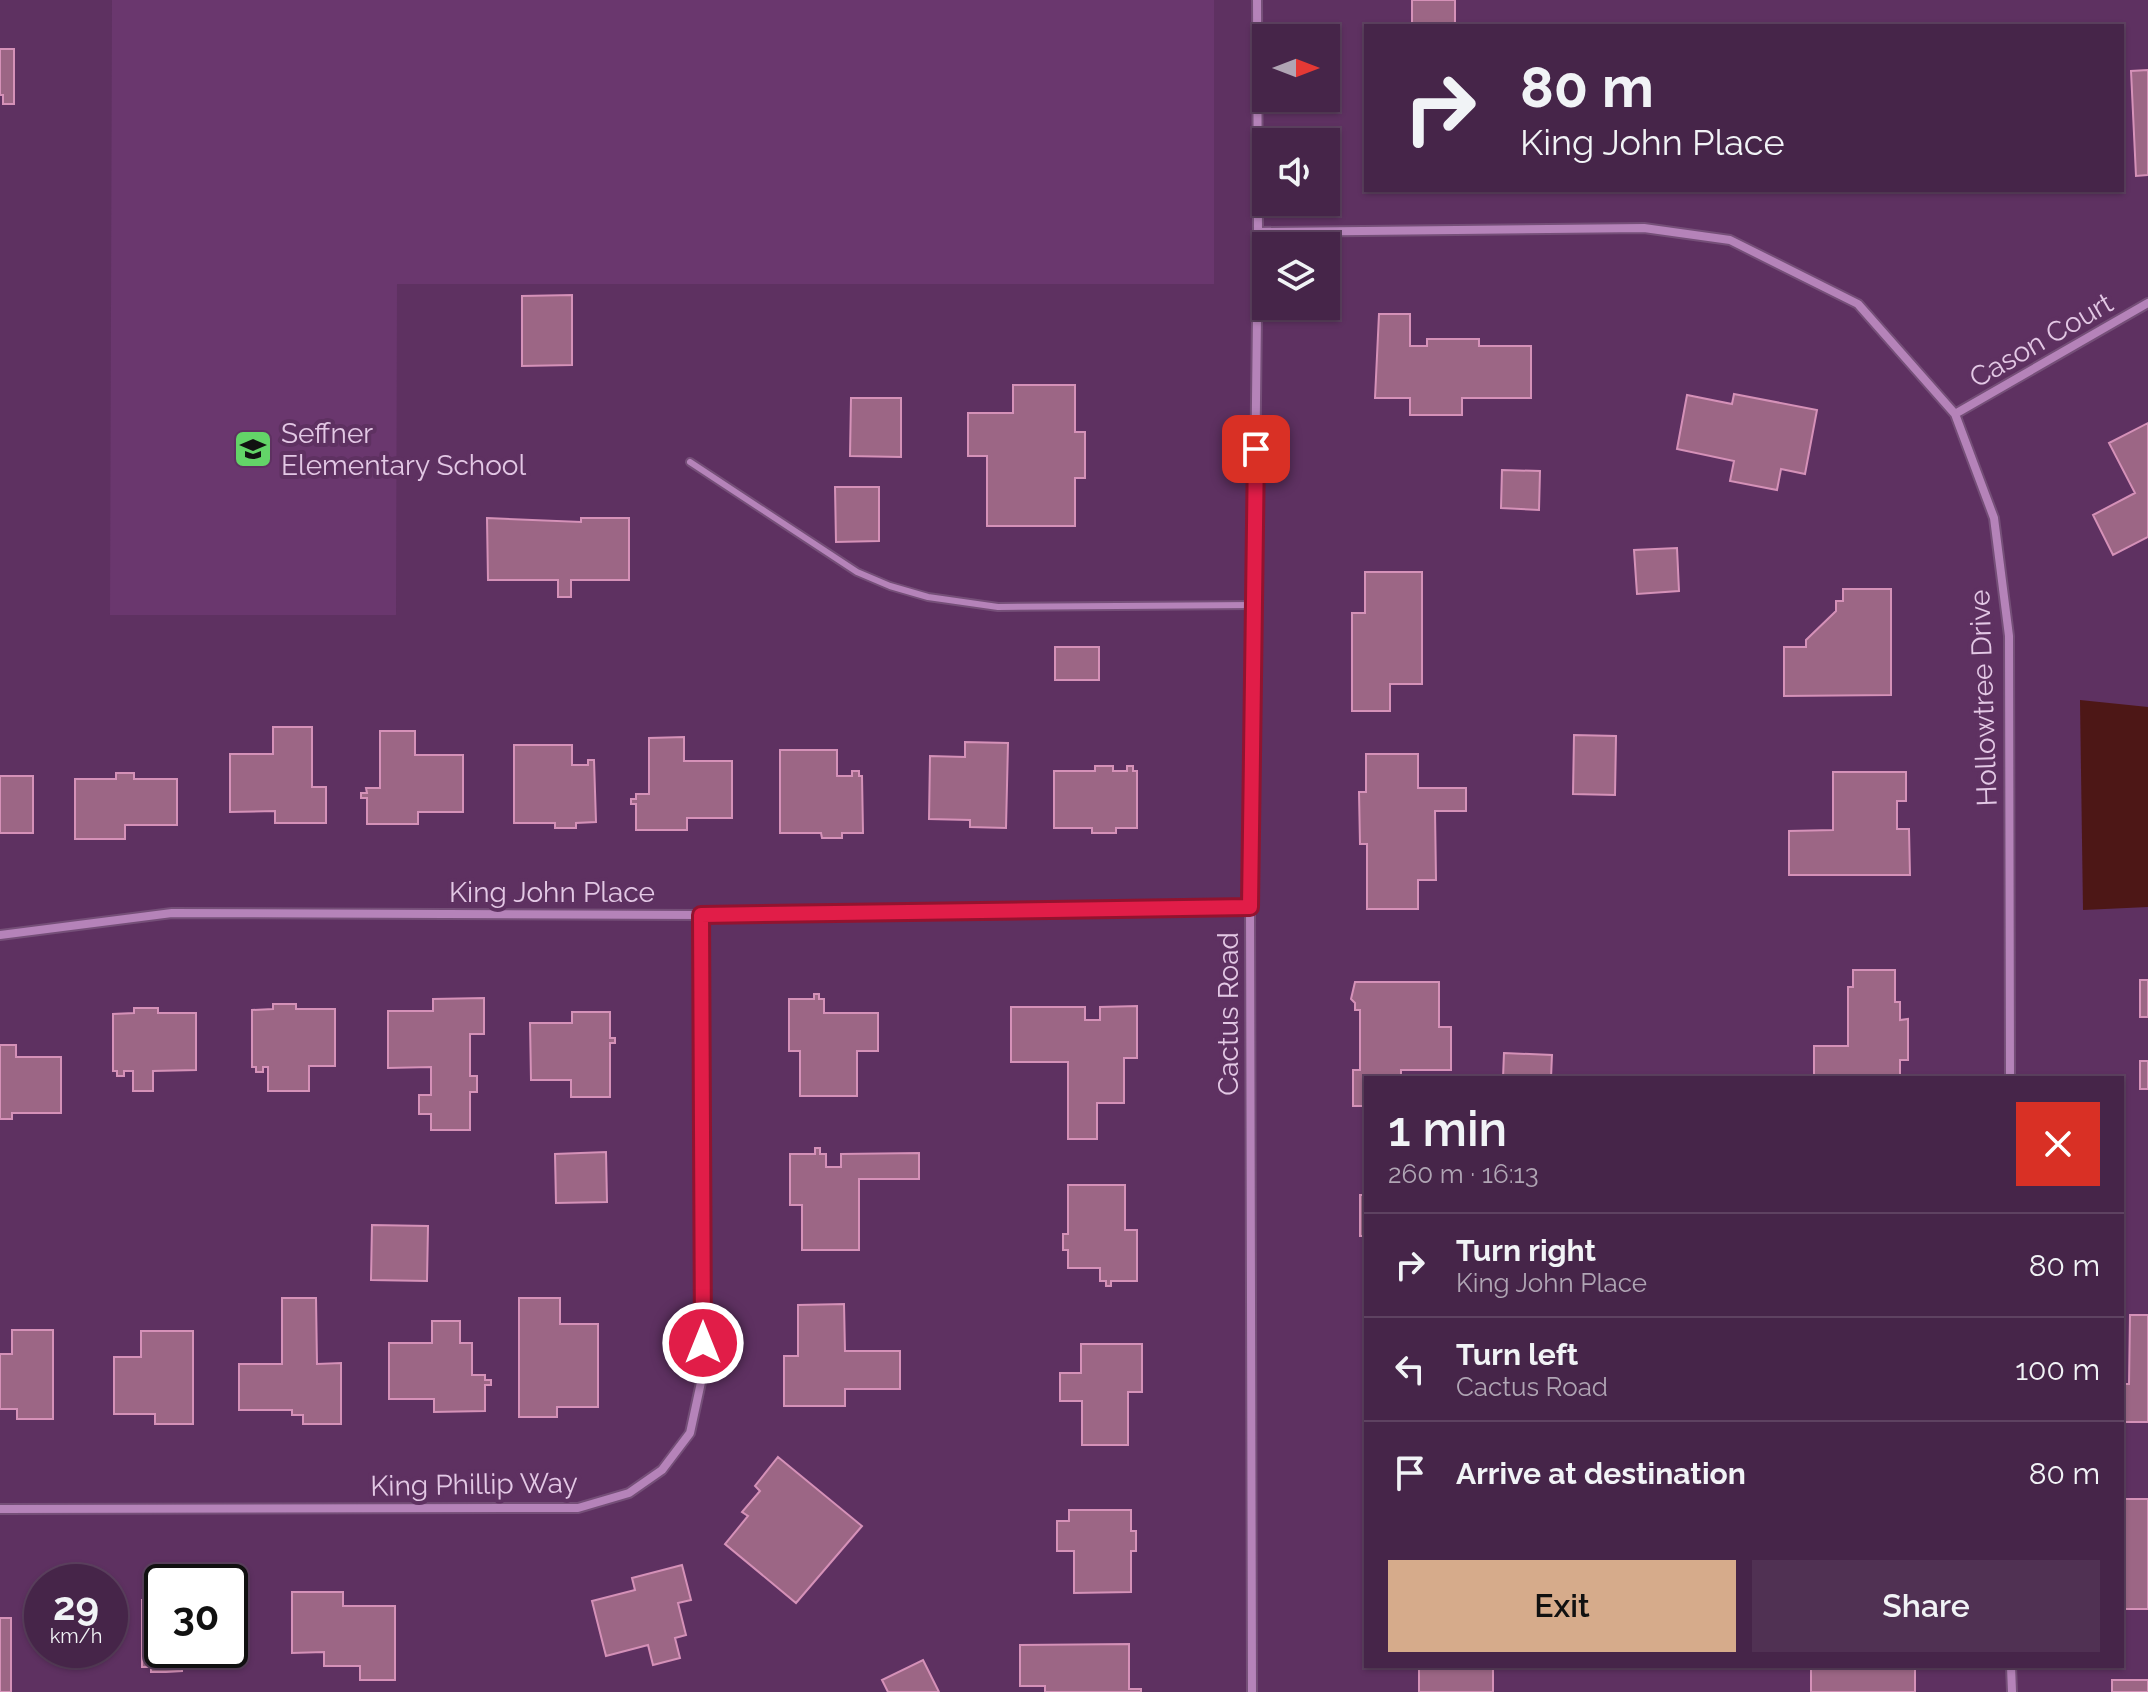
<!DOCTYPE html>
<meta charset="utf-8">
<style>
body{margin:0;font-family:Raleway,sans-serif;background:#503153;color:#f1f3f6;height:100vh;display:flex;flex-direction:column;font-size:30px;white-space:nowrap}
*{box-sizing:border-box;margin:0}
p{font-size:26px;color:#b0a5b4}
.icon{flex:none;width:44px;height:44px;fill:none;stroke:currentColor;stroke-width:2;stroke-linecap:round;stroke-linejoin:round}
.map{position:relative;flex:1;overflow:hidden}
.drawer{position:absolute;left:1364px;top:1076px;width:760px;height:592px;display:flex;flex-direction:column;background:#462549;border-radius:0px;box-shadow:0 2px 6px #0004,0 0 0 2px #5e4261}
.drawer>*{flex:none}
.top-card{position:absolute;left:1364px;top:24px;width:760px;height:168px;border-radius:0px;box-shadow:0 2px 6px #0004,0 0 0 2px #5e4261;background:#462549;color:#f1f3f6;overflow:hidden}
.needle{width:52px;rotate:90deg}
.fabs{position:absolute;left:1252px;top:24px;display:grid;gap:16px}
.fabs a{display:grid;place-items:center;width:88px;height:88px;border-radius:0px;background:#462549;box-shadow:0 2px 6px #0004,0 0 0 2px #5e4261;font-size:40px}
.speed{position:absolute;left:24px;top:1564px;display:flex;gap:16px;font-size:40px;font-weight:700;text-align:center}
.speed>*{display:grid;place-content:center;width:104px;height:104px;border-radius:50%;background:#462549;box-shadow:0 2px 6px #0004,0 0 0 2px #5e4261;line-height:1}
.speed small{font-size:20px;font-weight:400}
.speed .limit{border:4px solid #111;border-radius:12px;background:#fff;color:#111}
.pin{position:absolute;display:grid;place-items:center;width:68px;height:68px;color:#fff;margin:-34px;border-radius:16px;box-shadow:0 4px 12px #0006}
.me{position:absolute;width:88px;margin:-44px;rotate:0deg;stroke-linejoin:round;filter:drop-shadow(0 0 6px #0008)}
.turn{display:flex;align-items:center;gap:28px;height:168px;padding:0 24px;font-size:36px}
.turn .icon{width:104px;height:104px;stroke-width:2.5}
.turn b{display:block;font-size:56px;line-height:68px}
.round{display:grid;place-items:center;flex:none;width:84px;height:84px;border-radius:0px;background:#503153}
.summary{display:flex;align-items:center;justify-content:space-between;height:136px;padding:0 24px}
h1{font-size:48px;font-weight:600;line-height:60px}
.button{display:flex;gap:16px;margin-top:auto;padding:16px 24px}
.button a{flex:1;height:92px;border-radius:0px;background:#d6ab8b;color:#111;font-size:32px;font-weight:600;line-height:92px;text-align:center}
.button a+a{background:#503153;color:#f1f3f6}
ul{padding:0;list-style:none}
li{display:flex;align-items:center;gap:24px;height:104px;padding:0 24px;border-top:2px solid #5e4261}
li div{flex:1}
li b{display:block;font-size:30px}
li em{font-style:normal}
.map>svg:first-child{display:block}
</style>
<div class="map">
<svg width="2148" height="1692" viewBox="0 0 2148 1692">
<rect width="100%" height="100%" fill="#5e3161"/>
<path fill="#6a376e" d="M112,0h1102v284h-817l-1,331h-286z"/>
<path fill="#4d1716" d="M2080,700l68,7v200l-65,3z"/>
<path fill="#9c6685" stroke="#d591b8" stroke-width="2" d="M1412,0h43v26h-43z
M0,49h14v55h-11v-9h-3z
M2148,70v105l-12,1 -5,-105z
M572,295v70l-50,1v-70z
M1379,314h31v32h17v-7h52v7h52v52h-69v17h-52v-17h-35z
M1013,385h62v47h10v46h-10v48h-88v-70h-19v-43h45z
M1734,394l83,16 -12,64 -24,-5 -4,21 -47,-9 4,-20 -57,-12 10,-54 45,9z
M851,398h50v59l-51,-1z
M2148,423v114l-35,18 -20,-40 42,-22 -26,-50z
M1502,470l38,1 -1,39 -38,-2z
M835,487h44v54l-43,1z
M487,518l94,4v-4h48v62h-58v17h-13v-17h-70z
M1677,548l2,43 -42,3 -3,-44z
M1365,572h57v112h-32v27h-38v-98h13z
M1843,589h48v106l-107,1v-49h22v-7l30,-29v-10h7z
M1055,647h44v33h-44z
M273,727h39v60h14v36h-51v-12l-45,1v-58h43z
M380,731h35v24h48v57h-45v12h-51v-26h-6v-5h6l-1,-5h14z
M1574,735l42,1 -1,59 -42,-1z
M684,737v24h48v57h-45v12h-51v-26h-5v-5h5v-5h13v-56z
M965,742l43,1 -2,85 -36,-1v-7l-41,-1 1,-63 35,1z
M514,745h58v20h16v-5h6l2,62 -20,1v5h-21v-5h-41z
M780,750h57v26h15v-5h7v5h3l1,57h-21v5h-20l-1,-5h-41z
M1366,754h52v34h48v23h-31l1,69h-18v29h-51v-65h-7l-1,-52h7z
M1095,766h18v5h14v-5h6v5h4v57h-21v5h-24v-5h-38v-57h41z
M1833,772h73v29h-9v28h12l1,46h-121v-44l44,-1z
M116,773h18v6h43v46h-52v14h-50v-60h41z
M0,776h33v57h-33z
M1853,970h42v32h5v18l8,-1v41h-8v18h-86v-32h34v-59h5z
M2140,980h8v37h-8z
M1355,982h84v45h12v43h-50v8h-35v28h-13v-36h7v-60h-5v-7l-4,-4z
M814,994h5v5h5v14h54v38h-21v45h-57v-45h-11v-52h25z
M484,998v36h-14v42h7v16h-7v38h-39v-16h-12v-19h12v-28l-43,1v-57h45v-12z
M273,1004h23v5h39v57h-26v25h-41v-24h-5v5h-7v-5h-4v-57l21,-1z
M1137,1006v52h-13v45h-27v36h-29v-77h-57v-55h74v13h15v-13z
M134,1008h24v5h38v57l-43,1v20h-20v-20h-9v5h-7v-5h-4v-57l21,-1z
M572,1012h38v26h5v5h-5v54h-39v-17h-40l-1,-57h42z
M0,1045h16v12h45v56h-49v6h-12z
M1504,1053l48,2 -1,23h-48z
M2140,1061h8v28h-8z
M815,1148h5v6h6v13h15v-13l78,-1v26h-60v71h-57v-45h-12v-51h25z
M606,1152l1,50 -51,1 -1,-49z
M1068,1185h57v45h12v51h-26v5h-5v-5h-6v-13h-32v-18h-5v-16h5z
M1360,1195h6v41h-6z
M372,1225l56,1 -1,55 -56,-1z
M282,1298h34l1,66 24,-1v61h-38v-9h-11v-5h-53v-46h43z
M519,1298h41v26h38v83h-41v10h-38z
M844,1304l1,47h55v38h-55v17h-61v-50h14v-51z
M2130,1315h18v107h-26v-38h7z
M432,1321h28v22h12v32h13v5h6v5h-6v26l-51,1v-13h-45v-56h43z
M12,1330h41v89h-36v-10h-17v-55h12z
M141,1331h52v93h-38v-10h-41v-57h27z
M1081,1344h61v48h-14v53h-46v-44h-22v-28h21z
M778,1457l84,69 -66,77 -71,-59 23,-28 -6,-4 18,-21 -5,-5z
M2122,1499h26v110h-26z
M1069,1510h62v21h5v20h-5v41l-57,1v-42h-17v-30h12z
M682,1565l9,35 -13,3 8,32 -11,3 5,20 -27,7 -5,-20 -42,11 -14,-55 43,-11 -3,-12z
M292,1592h51v14h52v74h-35v-14h-36v-14l-32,1z
M142,1600h20v50h59v17h-39v4l-16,1h-15v-5h-9z
M0,1618h11v74h-11z
M1129,1644v45h12v3h-96v-6h-25v-41z
M923,1660l16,32h-51l-6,-12z
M1419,1666h74v26h-74z
M1811,1666h104v26h-104z
M2112,1680h36v12h-36z"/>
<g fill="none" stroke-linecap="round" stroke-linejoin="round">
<defs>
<path id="lane" d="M690,462l167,110 33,14 38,11 70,10 256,-2"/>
<path id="street" d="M1258,232l386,-4 86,12 128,64 97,110 39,104 15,118 1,442
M1955,414l193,-111
M0,935l172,-22 529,2 549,-8
M0,1509l578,-1 51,-15 33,-23 28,-37 13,-60 -2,-458
M2011,1666l1,26
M1252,1692l-2,-785 8,-675 -1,-232"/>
</defs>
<use href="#lane" stroke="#754f78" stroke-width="10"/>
<use href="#street" stroke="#754f78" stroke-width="12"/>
<use href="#lane" stroke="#b583b9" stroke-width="6"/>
<use href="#street" stroke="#b583b9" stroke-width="8"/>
</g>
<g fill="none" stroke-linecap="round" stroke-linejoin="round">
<defs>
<path id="route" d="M703,1343l-2,-428 549,-8 6,-458"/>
</defs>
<use href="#route" stroke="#92132f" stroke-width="20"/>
<use href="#route" stroke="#e11d48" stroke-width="14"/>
</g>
<defs>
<symbol id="school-square" viewBox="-11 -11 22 22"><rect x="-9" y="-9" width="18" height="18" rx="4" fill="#63d468" stroke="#5e3161"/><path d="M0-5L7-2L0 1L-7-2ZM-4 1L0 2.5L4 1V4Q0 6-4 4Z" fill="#111"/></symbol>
</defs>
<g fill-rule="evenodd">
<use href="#school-square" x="231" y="427" width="44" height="44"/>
</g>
<g text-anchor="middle" stroke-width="8" stroke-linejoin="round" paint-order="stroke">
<g font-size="28" fill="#e3c8e5" stroke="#5e3161">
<text transform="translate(2041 340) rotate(-30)" y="10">Cason Court</text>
<text transform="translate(1983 698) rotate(-92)" y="10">Hollowtree Drive</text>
<text x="552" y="902">King John Place</text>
<text transform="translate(1228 1014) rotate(-90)" y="10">Cactus Road</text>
<text transform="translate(474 1484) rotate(-1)" y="10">King Phillip Way</text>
</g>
<g font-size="28" fill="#e3c8e5" stroke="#5e3161" text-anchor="start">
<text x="281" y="443">Seffner<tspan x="281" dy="32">Elementary School</tspan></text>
</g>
</g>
</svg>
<div class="fabs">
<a><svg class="needle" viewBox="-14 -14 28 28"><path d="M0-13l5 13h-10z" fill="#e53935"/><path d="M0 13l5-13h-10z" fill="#b0a5b4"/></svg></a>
<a><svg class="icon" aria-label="sound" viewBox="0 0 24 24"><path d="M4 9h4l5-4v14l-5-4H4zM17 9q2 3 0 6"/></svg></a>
<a><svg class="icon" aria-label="layers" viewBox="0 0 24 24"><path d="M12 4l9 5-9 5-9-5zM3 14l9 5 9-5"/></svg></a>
</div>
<div class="speed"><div>29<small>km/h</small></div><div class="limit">30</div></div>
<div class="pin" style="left:1256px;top:449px;background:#d93025"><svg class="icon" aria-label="arrive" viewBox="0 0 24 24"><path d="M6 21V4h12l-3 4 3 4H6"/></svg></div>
<svg class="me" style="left:703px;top:1343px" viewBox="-20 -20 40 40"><circle r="17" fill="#e11d48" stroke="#fff" stroke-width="3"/><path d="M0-11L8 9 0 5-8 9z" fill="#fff"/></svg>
<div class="top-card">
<div class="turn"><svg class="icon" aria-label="right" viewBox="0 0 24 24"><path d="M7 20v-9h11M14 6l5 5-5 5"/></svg><div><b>80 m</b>King John Place</div></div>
</div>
<section class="drawer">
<div class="summary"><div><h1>1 min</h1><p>260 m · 16:13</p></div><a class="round" style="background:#d93025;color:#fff"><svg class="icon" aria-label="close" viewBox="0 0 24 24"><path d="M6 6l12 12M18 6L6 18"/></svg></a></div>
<ul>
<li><svg class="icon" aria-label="right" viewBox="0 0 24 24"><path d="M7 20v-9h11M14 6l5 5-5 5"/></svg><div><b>Turn right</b><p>King John Place</p></div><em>80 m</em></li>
<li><svg class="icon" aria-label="left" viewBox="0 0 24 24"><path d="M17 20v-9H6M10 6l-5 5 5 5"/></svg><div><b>Turn left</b><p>Cactus Road</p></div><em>100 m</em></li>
<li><svg class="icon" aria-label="arrive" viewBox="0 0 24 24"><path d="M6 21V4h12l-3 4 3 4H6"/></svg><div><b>Arrive at destination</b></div><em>80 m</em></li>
</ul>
<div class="button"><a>Exit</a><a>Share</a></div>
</section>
</div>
